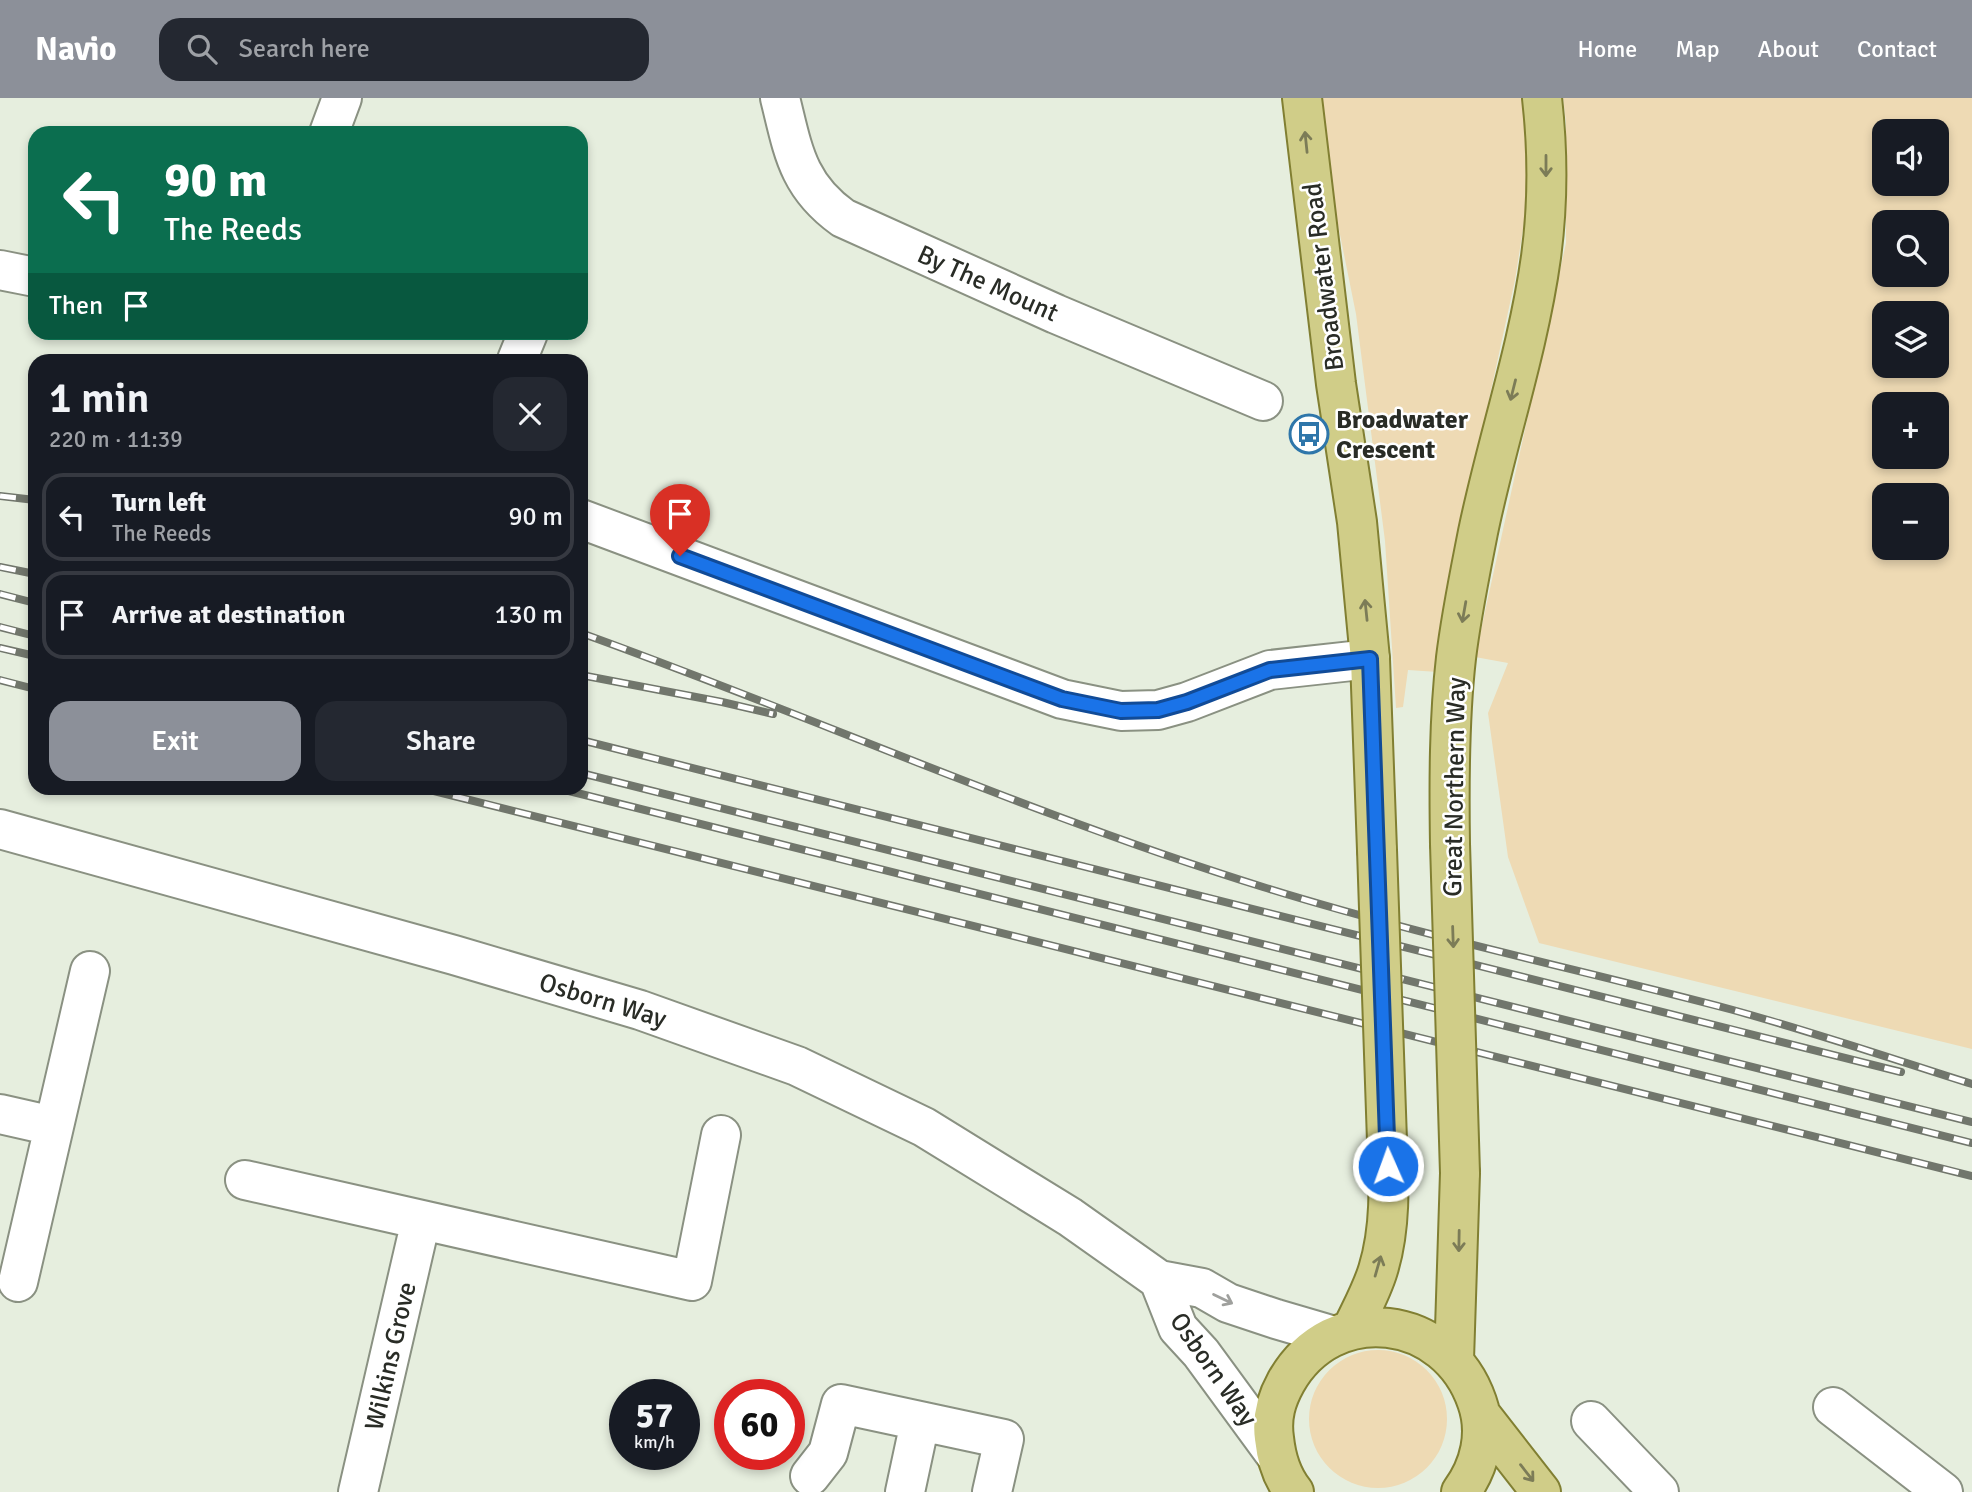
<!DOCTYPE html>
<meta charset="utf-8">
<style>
body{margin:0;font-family:Signika,sans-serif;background:#242831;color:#f1f3f6;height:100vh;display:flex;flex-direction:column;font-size:26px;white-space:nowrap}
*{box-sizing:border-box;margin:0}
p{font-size:23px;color:#9ea1a6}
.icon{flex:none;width:38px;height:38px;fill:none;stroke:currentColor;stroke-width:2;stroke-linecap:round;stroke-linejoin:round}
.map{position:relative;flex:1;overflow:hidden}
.drawer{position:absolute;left:28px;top:256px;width:560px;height:441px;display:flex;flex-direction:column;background:#171b24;border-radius:21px;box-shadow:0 4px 10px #0003}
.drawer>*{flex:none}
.guide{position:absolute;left:28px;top:28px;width:560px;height:214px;border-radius:21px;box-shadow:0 4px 10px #0003;background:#0b6e4f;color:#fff;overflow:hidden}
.controls{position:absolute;left:1872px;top:21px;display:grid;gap:14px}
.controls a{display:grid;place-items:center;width:77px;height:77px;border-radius:14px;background:#171b24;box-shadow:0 4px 10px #0003;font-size:35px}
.speed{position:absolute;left:609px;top:1281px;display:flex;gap:14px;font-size:35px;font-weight:700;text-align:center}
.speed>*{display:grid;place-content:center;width:91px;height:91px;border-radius:50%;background:#171b24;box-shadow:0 4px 10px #0003;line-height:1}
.speed small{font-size:18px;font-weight:400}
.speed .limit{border:10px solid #d22;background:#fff;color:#111}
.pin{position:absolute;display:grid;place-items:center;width:60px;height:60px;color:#fff;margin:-72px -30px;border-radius:50% 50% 50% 0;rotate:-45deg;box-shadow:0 0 7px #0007}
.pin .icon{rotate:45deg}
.me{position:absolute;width:77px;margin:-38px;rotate:358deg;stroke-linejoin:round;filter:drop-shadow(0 0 5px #0008)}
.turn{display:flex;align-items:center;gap:24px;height:147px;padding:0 21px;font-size:32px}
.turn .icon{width:91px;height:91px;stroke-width:2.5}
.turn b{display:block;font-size:49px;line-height:60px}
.then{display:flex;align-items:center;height:66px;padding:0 21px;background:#0003;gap:14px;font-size:26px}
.round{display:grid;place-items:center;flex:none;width:74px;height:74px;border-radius:21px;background:#242831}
.head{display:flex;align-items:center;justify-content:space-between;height:119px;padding:0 21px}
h1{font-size:42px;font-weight:600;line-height:52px}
.primary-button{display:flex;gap:14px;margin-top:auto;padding:14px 21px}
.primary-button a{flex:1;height:80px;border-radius:21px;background:#8c9099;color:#fff;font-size:28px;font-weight:600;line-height:80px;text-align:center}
.primary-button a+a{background:#242831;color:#f1f3f6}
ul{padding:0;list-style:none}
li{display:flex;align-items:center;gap:21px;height:88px;margin:0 14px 10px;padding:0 7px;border:4px solid #363941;border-radius:21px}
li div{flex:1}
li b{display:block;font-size:26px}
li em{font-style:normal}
header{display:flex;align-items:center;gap:42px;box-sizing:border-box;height:98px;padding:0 35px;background:#8c9099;color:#fff}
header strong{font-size:33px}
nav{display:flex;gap:38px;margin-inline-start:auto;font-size:24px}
.search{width:490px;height:63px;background:#242831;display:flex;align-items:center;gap:18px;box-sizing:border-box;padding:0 24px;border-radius:21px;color:#9ea1a6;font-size:26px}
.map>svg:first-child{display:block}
</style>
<header>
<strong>Navio</strong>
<div class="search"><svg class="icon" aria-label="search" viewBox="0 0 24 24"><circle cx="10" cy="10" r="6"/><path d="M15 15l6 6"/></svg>Search here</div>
<nav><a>Home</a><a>Map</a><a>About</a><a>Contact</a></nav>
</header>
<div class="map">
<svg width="1972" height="1394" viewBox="0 0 1972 1394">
<rect width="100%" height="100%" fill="#e6eede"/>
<path fill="#eedab4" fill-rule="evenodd" d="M1321,0h201l5,40 -1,72 -11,70 -61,280 -16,112 -30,-2 -5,37 -7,1 -11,-167 -29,-227 -25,-124z
M1563,0h409v951l-433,-106 -31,-86 -20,-144 20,-50 -33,-6 91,-414v-121zM1885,33h52v53h-52zM1885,124h52v53h-52zM1885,215h52v53h-52zM1885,306h52v53h-52zM1885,397h52v53h-52z
M1309 1321a69 69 0 1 1 138 0a69 69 0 1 1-138 0Z"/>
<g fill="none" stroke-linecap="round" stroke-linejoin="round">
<defs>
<path id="minor" d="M780,0c13,52 17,87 63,120l213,96 207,87
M329,35l13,-35
M0,172l35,7
M517,262l11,-27
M581,421l481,180 59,12 37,-1 29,-8 83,-32 100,-11
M0,731l454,126 186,55 157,56 127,61 146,90 89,63 43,8 26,15 48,16 58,17
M0,1016l53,12
M245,1082l447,101 29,-146
M1159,1182l19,48 23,25 74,101
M18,1184l72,-311
M1833,1309l110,85
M1591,1323l68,71
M810,1378l18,-23 13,-49 163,35 -12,53
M358,1394l63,-272
M905,1394l15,-70"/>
<path id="major" d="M1302,0l34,286 21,138 13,137 7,191
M1450,746c-1,-62 -1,-125 6,-186 5,-42 14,-85 22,-126 19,-92 50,-181 63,-275 7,-52 7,-106 1,-159
M1352,1231c9,-19 20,-39 26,-59 13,-42 11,-86 9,-129
M1454,1262l6,-187
M1481,1317l60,77
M1294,1394c-13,-16 -18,-35 -20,-54 -3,-21 2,-38 12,-56 47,-83 161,-68 191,20 11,31 3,64 -16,90"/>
</defs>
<use href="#minor" stroke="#8a9182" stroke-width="42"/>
<use href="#major" stroke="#817f32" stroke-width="42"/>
<use href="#minor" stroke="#fff" stroke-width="38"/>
<use href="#major" stroke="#d0cd88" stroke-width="38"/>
<defs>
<path id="rail" d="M0,398l35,4
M0,469l35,7
M0,496l35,9
M0,529l35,9
M581,535c228,82 450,182 682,254 155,48 314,82 470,123 80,22 160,49 239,74
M0,550l35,8
M581,577l141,27 51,12
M0,582l35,9
M581,642l1320,332
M581,675l1391,349
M422,690l1550,388
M557,690l1415,355"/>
</defs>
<use href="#rail" stroke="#71766c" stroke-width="8"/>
<use href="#rail" stroke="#fff" stroke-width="5" stroke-dasharray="16" stroke-linecap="butt"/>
<defs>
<path id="major-bridge" d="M1450,746l10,329
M1377,752l10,291"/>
</defs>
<use href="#major-bridge" stroke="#817f32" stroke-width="42" stroke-linecap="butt"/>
<use href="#major-bridge" stroke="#d0cd88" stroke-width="38"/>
</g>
<defs><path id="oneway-shaft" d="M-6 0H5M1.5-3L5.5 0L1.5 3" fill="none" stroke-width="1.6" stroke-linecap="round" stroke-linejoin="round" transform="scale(1.75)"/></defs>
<g stroke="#7c7c57">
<use href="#oneway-shaft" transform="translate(1306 44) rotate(-96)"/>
<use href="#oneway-shaft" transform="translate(1546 68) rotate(90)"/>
<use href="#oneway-shaft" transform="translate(1513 292) rotate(104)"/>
<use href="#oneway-shaft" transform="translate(1366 512) rotate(-96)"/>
<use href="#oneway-shaft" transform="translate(1464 514) rotate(100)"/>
<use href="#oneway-shaft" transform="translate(1453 839) rotate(88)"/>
<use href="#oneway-shaft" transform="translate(1459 1143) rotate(91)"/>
<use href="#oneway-shaft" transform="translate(1378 1168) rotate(-74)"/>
<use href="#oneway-shaft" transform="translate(1527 1375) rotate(52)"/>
</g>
<use stroke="#9fa09d" href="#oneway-shaft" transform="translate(1223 1201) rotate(26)"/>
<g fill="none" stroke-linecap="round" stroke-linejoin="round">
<defs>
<path id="route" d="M680,458l382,143 59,12 37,-1 29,-8 83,-32 100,-11 18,507"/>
</defs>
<use href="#route" stroke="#114b97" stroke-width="18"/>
<use href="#route" stroke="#1a73e8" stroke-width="12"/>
</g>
<defs>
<symbol id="bus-ring" viewBox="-11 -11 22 22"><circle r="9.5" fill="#fff" stroke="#2e76aa" stroke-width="1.5"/><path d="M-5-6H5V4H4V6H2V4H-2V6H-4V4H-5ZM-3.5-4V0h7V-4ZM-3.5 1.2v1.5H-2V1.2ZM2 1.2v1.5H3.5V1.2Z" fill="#2e76aa"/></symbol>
</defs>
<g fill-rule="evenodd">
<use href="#bus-ring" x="1287" y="314" width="44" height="44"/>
</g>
<g text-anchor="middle" stroke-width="5" stroke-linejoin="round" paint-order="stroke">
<g font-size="26" fill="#292c26" stroke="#fff">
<text transform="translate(1323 179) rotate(-97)" y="9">Broadwater Road</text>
<text transform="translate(988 185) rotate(24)" y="9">By The Mount</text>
<text transform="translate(1454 689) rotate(-89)" y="9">Great Northern Way</text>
<text transform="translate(603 902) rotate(17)" y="9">Osborn Way</text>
<text transform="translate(390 1258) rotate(-77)" y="9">Wilkins Grove</text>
<text transform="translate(1214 1271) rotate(55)" y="9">Osborn Way</text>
</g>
<g font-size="26" font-weight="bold" fill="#292c26" stroke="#fff" text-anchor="start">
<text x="1336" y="330">Broadwater<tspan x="1336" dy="30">Crescent</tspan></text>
</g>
</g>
</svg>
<div class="controls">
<a><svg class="icon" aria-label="sound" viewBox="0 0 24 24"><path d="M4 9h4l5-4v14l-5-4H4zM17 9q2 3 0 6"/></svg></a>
<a><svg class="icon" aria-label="search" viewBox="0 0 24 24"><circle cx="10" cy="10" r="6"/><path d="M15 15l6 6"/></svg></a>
<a><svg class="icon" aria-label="layers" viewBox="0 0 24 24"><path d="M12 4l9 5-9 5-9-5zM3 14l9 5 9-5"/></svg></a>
<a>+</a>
<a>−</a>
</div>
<div class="speed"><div>57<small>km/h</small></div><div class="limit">60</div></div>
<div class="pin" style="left:680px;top:458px;background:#d93025"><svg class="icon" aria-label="arrive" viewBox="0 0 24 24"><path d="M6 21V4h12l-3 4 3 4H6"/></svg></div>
<svg class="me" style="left:1388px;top:1068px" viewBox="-20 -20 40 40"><circle r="17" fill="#1a73e8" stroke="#fff" stroke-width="3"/><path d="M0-11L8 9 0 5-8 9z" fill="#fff"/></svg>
<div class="guide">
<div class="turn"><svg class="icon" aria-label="left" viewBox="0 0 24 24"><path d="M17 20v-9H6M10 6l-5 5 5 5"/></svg><div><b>90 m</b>The Reeds</div></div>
<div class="then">Then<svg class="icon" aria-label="arrive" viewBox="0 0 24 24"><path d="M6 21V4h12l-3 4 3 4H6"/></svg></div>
</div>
<section class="drawer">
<div class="head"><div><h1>1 min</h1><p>220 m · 11:39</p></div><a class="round"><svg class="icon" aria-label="close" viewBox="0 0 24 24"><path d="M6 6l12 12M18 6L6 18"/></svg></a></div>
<ul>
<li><svg class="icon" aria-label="left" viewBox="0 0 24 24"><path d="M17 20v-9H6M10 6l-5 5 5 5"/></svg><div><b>Turn left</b><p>The Reeds</p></div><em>90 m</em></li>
<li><svg class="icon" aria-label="arrive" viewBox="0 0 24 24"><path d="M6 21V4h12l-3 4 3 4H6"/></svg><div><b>Arrive at destination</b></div><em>130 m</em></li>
</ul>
<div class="primary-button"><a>Exit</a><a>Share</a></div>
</section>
</div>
